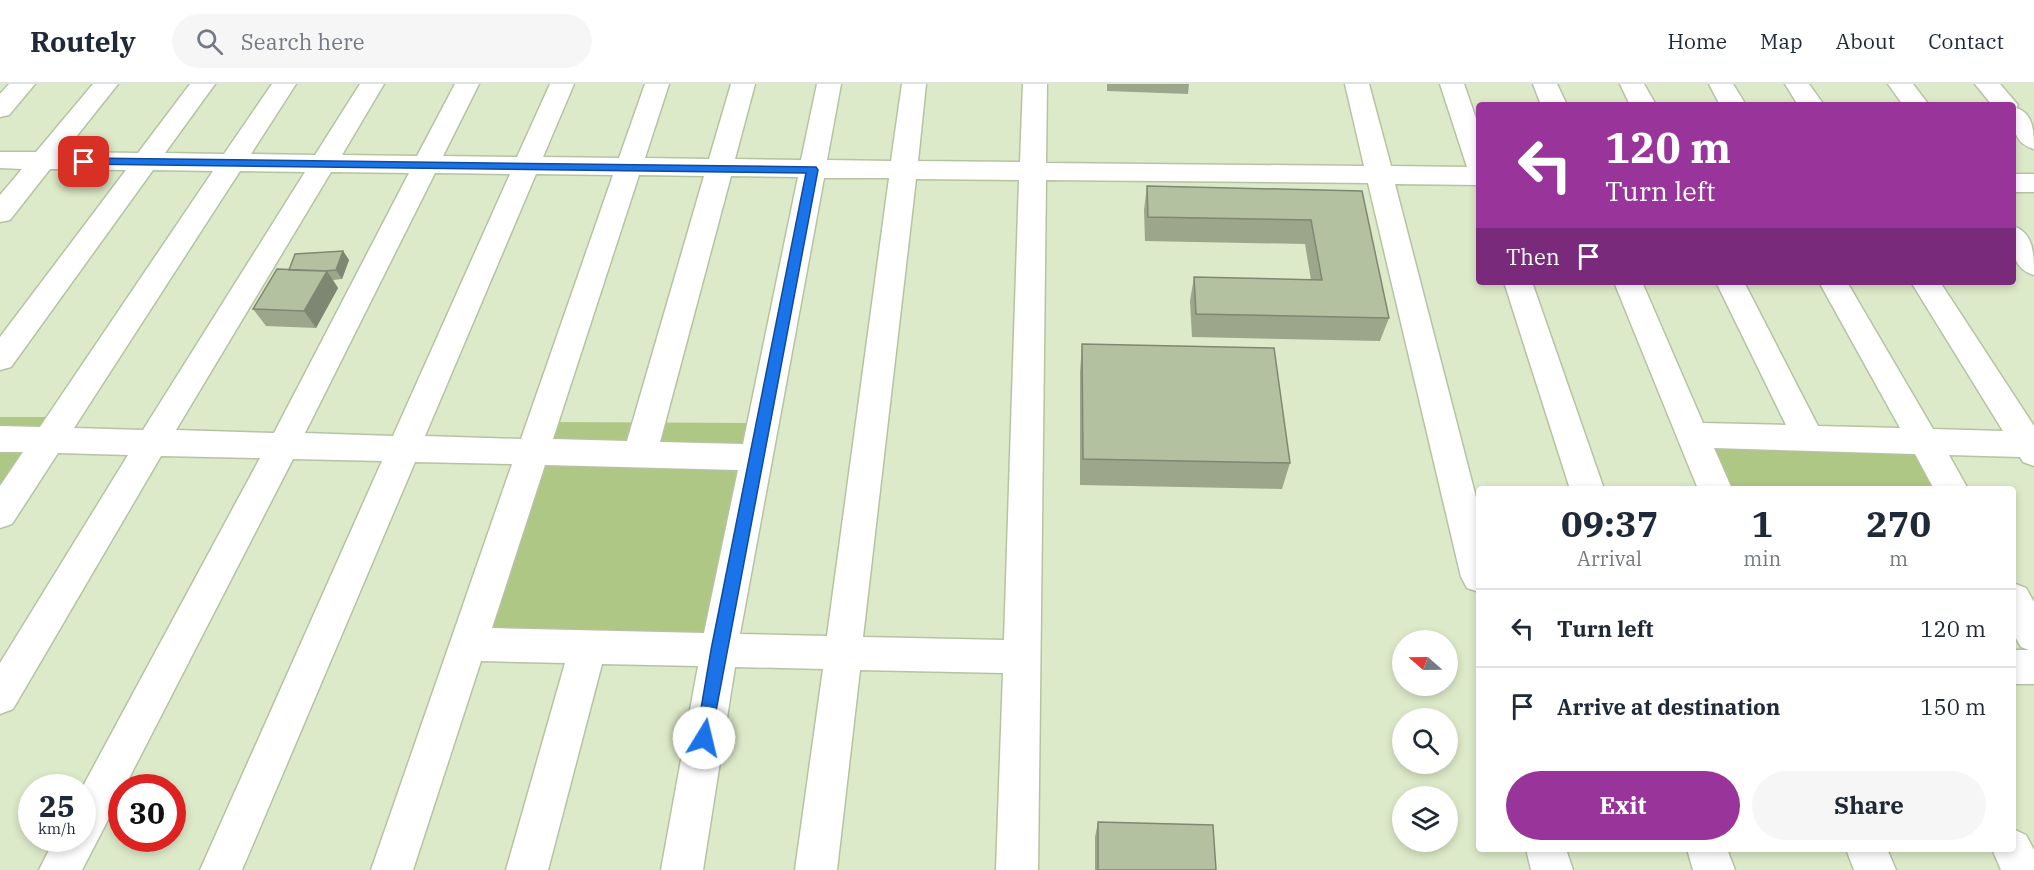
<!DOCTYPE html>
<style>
body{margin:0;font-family:"IBM Plex Serif",serif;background:#f6f6f7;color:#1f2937;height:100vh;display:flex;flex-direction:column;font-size:22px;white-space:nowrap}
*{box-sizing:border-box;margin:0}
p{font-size:20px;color:#747a83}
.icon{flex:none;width:33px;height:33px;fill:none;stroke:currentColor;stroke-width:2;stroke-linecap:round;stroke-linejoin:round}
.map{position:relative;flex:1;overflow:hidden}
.panel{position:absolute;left:1476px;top:402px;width:540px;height:366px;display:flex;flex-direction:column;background:#fff;border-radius:6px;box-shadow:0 3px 9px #0003}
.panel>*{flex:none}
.hud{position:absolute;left:1476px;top:18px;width:540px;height:183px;border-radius:6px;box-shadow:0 3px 9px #0003;background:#99359a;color:#fff;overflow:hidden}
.needle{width:39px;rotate:290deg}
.tools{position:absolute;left:1392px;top:546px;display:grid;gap:12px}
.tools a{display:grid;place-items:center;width:66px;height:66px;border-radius:50%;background:#fff;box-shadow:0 3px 9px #0003;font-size:30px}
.speed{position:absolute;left:18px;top:690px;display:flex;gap:12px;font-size:30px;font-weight:700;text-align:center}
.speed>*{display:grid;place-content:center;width:78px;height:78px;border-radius:50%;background:#fff;box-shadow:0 3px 9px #0003;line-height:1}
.speed small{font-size:15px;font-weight:400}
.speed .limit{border:9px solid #d22;background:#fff;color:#111}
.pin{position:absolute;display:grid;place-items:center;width:51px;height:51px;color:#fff;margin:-26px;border-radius:12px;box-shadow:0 3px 9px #0006}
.me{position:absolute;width:66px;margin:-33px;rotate:9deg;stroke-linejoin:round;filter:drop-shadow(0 0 4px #0008)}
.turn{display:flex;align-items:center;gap:21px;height:126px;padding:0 30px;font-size:27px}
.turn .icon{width:78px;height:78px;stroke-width:2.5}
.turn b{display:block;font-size:42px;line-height:51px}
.then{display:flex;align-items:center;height:57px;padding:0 30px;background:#0003;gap:12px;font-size:22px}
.eta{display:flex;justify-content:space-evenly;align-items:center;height:102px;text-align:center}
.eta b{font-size:36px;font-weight:700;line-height:42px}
.cta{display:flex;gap:12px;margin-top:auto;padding:12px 30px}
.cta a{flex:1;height:69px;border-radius:36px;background:#99359a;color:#fff;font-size:24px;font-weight:700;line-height:69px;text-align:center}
.cta a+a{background:#f6f6f7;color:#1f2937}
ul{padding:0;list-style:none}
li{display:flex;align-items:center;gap:18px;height:78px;padding:0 30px;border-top:2px solid #e0e1e3}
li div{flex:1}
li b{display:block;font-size:22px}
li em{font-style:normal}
header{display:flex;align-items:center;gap:36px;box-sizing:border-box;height:84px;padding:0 30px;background:#fff;border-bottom:2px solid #e0e1e3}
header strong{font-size:28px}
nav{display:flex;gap:33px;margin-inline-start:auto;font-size:21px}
.search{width:420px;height:54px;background:#f6f6f7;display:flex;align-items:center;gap:15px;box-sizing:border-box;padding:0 21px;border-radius:33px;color:#747a83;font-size:22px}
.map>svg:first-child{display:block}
</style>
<header>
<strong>Routely</strong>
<div class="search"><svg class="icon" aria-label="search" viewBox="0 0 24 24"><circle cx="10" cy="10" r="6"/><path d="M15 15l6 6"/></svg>Search here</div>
<nav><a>Home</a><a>Map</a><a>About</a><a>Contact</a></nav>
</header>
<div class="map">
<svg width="2034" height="786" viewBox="0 0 2034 786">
<rect width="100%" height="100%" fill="#ddeac9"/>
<path fill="#aec785" d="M0,333h58l-58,86z
M548,338l207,1 -45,210 -232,-6z
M1706,360l211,2 24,43h-216z"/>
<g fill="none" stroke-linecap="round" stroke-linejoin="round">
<defs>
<path id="street" d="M9,0h26l-26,31 -9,2v-23z
M93,0h25l-54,68 74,1 52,-69h25l-50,69 59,1 48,-70h24l-45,70 64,1 45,-71h24l-42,71 75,1 38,-72h24l-36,72 74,1 33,-73h24l-31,73 76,1 26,-74h24l-24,74 64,1 22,-75h24l-20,75 66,1 16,-76h24l-14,76 64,1 11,-77h24l-8,77 102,1 3,-78h24l-1,79 318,3 -19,-82h24l22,82 76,1 -27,-83h24l15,43v58l-84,-1 84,325v83l-12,-4 -6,-11 -93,-394 -322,-3 -8,690h-42l7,-197 -143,-3 -23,200h-42l28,-201 -88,-2 -32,203h-42l37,-204 -96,-2 -54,206h-42l59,-207 -84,-2 -68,209h-42l141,-406 -97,-2 -173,408h-42l182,-409 -89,-2 -169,329h-2v5l-40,77h-43l16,-32h27v-50l178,-330 -99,-2 -148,253 -13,5v-51l128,-208 -70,-2 -46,71 -12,4v-42l23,-34h-23v-26l40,1 173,-256 -60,-1 -142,197 -11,3v-33l126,-167 -76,-1 -40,51 -10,2v-27l22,-26 -22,-1v-16h36zM240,87l65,1 -162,258 -69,-2zM331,88l78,1 -135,260 -98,-3zM435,89l75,1 -117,262 -88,-3zM536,90l77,1 -92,264 -96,-3zM639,91l65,1 -77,265 -74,-2zM731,92l67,1 -55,267 -83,-2zM824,94h65l-62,458 -87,-2zM916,95l103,1 -15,460 -141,-3zM545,381l193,5 -34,163 -212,-5z
M1533,0h24l10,21h-26z
M1620,0h24l12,21h-26z
M1709,0h24l13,21h-26z
M1785,0h24l15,21h-26z
M1888,0h25l16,21h-26z
M1975,0h25l18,21 -2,3c18,5 18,25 18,41 -22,-6 -21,-25 -21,-44h-21z
M2013,90h21v18h-21z
M2013,142c21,7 21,28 21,49 -24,-7 -21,-28 -21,-49z
M1504,198h28l72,207h-34z
M1614,198h28l61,141 83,2 -70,-143h28l74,144 82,2 -81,-146h28l86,147 70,2 -92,-149h29l94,144v40l-11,-4 -3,-5 -71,-2 19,34h-34l-19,-35 -201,-6 18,41h-34z
M2013,499l13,5 8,14v82h-21v-34h16l-8,-3 -8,-14z
M2013,745l13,6 8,15v20h-33l-9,-21h21z
M1526,765h40l7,21h-42z
M1687,765h40l8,21h-42z
M1846,765h41l9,21h-42z"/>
</defs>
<use href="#street" stroke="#b6c3a3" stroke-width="3"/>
<use href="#street" fill="#fff" fill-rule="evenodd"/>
</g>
<path fill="#9ba68a" d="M1107,0h82l-1,10 -81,-3z
M1147,102l215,5 27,127 -9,23 -188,-4 -2,-36 4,-24 117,3 -6,-36 -160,-3 -1,-31z
M343,167l6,9 -7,19 -9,1 5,8 -22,40 -50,-2 -13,-17 36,-39z
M1082,260l208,119 -8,26 -202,-4v-113z
M1098,738l118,48h-121v-33z"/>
<path fill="#7e8771" d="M343,167l6,9 -7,19 -6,-9z
M327,187l11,17 -22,40 -12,-17z"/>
<path fill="#b4c1a1" stroke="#7e8771" stroke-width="1.5" d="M1147,102l215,5 27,127 -193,-4 -2,-37 128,3 -11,-60 -163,-3z
M343,167l-7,19 -11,1 -36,-1 6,-16z
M277,185l50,2 -23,40 -51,-2z
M1082,260l192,4 16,115 -207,-4z
M1098,738l115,3 3,45h-118z"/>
<path fill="#1a73e8" stroke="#114b97" stroke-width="1.5" d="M84,74l732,9 2,3 -108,573 -6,2 -6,-2 -2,-5 15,-88 95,-477 -726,-9v-5z"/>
</svg>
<div class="tools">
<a><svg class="needle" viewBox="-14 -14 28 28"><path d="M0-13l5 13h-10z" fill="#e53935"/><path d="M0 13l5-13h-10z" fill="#747a83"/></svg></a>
<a><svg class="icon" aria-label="search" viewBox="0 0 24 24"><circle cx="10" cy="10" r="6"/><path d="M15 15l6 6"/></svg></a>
<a><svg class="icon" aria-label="layers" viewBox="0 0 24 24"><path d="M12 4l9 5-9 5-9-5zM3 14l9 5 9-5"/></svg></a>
</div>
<div class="speed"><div>25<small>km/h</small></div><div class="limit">30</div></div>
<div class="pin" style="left:84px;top:78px;background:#d93025"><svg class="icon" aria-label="arrive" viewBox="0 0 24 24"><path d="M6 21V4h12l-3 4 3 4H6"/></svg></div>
<svg class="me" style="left:704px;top:654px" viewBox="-20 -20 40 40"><circle r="19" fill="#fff"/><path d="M0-13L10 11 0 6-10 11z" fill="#1a73e8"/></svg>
<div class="hud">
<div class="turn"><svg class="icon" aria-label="left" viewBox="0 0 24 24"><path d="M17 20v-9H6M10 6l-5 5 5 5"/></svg><div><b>120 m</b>Turn left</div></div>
<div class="then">Then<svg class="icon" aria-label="arrive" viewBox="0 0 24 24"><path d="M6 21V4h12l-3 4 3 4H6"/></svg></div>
</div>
<section class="panel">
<div class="eta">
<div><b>09:37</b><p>Arrival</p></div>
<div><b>1</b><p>min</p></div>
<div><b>270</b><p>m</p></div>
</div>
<ul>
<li><svg class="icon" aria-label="left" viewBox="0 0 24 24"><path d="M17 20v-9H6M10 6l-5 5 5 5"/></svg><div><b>Turn left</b></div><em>120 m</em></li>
<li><svg class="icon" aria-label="arrive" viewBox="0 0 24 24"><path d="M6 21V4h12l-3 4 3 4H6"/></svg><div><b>Arrive at destination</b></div><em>150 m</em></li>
</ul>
<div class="cta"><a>Exit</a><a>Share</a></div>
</section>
</div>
